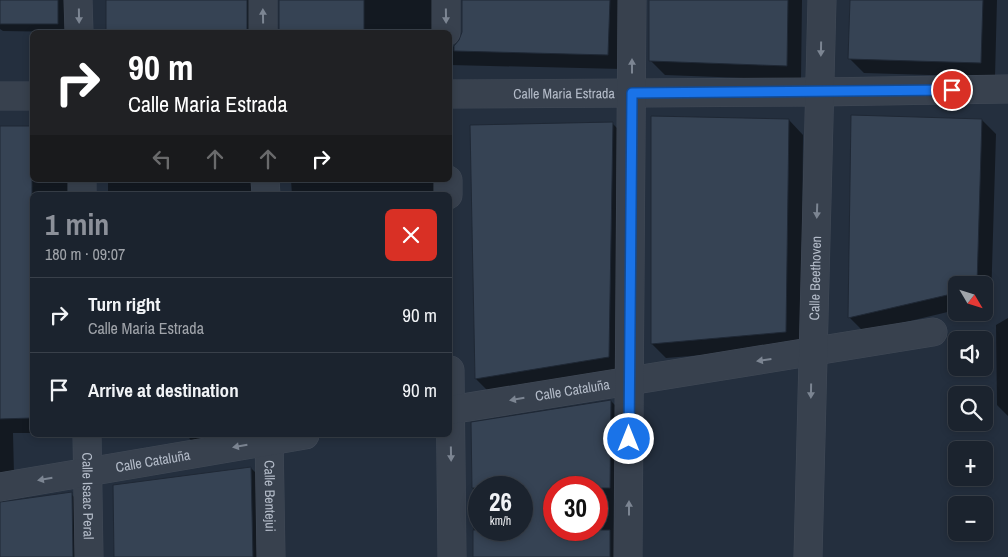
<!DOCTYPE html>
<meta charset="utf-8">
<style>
body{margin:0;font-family:"Archivo Narrow",sans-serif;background:#242b36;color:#f1f3f6;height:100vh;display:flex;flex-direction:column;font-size:19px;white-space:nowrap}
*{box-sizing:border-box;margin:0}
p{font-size:16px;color:#a0a4aa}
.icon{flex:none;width:28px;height:28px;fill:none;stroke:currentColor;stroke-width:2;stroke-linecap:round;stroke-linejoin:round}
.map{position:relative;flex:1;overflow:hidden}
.sheet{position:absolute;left:30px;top:192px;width:422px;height:245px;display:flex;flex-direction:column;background:#1b232e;border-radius:8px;box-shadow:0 2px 8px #0003,0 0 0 1px #39404a}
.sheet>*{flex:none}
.guide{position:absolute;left:30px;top:30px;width:422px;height:152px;border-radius:8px;box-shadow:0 2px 8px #0003,0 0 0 1px #39404a;background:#202124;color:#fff;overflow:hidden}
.needle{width:32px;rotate:128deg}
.tools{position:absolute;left:948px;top:276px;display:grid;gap:10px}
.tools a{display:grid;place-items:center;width:45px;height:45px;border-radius:8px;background:#1b232e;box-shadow:0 2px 8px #0003,0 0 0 1px #39404a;font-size:25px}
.speed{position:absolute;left:468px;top:476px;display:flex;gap:10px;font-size:25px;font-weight:700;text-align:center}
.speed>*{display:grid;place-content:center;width:65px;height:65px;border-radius:50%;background:#1b232e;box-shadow:0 2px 8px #0003,0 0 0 1px #39404a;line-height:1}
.speed small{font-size:12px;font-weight:400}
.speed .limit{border:8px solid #d22;background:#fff;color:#111}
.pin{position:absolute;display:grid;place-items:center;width:42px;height:42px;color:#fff;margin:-21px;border:2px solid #fff;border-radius:50%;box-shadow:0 1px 5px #0007}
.me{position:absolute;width:55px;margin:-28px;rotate:0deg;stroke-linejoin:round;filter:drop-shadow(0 0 4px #0008)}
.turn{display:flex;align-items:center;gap:18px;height:105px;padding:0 15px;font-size:22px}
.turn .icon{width:65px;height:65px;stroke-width:2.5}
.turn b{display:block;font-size:35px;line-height:42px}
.lanes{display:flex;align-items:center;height:48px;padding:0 15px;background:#0003;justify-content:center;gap:25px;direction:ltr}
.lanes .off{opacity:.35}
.round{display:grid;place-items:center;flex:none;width:52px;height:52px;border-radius:8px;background:#242b36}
.headline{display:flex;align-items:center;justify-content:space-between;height:85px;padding:0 15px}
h1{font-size:30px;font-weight:700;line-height:38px;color:#8c9099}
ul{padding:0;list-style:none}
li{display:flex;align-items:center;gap:15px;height:75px;padding:0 15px;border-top:1px solid #39404a}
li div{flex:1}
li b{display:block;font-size:19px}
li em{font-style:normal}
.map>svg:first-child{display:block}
</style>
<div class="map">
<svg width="1008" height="557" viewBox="0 0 1008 557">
<rect width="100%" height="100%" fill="#242f3e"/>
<path fill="#0007" fill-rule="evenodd" d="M0,0h65v32l-62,-1 -3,-2z
M107,0h165l-11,32h-154z
M280,0h175l-11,32h-164z
M463,0h161l-2,69 -172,-4v-17l5,-2 6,-6 2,-7z
M651,0h151l-1,80 -136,-5 -14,-14z
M851,0h146l-2,77 -131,-4 -14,-14z
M853,116l129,4 14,14 -5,168 -7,2v-19h-28v25l-92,22 -14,-14z
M789,120l14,15 -2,212 -135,11 -14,-14z
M612,123l15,15 -4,234 -133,21 -14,-14 -5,-253z
M32,127v53h48v15h-48v238h-19l1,42h-14v-347z
M108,180h152l1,15h-153z
M291,180h153v15h-152z
M1008,318v98l-11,-11 -1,-80z
M611,401l14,14 -1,142h-150l-2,-134zM479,488h42v42h-42zM554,488h42v42h-42z
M186,435h45l-36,9z
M251,468l14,14 1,75h-150z
M71,494l15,14 1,49h-87v-54z"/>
<path fill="#364354" stroke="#1f2835" d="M0,0h58v24h-58z
M106,0h141v32h-141z
M279,0h85v32h-85z
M462,0h148l-2,55 -154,-4v-5l5,-6 3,-8z
M649,0h139l-1,66 -138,-5z
M850,0h133l-2,63 -133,-4z
M851,115l131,4 -5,166h-21v8l-108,25z
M651,116l138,3 -3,213 -135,12z
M613,122l-4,235 -134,22 -5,-254z
M0,126h32v292l-32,1z
M611,400l-1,88h-56v42h56v27h-137v-27h48v-42h-49l-1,-66z
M251,467l2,90h-139l-1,-72z
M72,492l1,65h-73v-55z"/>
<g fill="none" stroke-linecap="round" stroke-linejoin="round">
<defs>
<g id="minor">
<path d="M78,0l1,32"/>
<path d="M263,0v32"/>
<path d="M446,0v32"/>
<path id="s1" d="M450,94l370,-2 188,-3"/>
<path d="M0,96h32"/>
<path d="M82,180v15"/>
<path d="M265,180l1,15"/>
<path d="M448,180v15"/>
<path d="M450,370l2,187"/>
<path id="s2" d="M450,410c161,-27 322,-51 483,-78"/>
<path id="s3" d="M87,435l2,122"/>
<path id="s4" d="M269,435l2,122"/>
<path id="s5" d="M0,487l305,-52"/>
<path d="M628,557l4,-557"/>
<path id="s6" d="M808,557l14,-557"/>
</g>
</defs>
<use href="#minor" stroke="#414a57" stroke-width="29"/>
<use href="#minor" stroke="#38414e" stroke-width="28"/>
</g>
<defs><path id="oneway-solid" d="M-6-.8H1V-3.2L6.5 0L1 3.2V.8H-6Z" transform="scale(1.25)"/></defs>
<g fill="#7c8592">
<use href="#oneway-solid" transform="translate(79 16) rotate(89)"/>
<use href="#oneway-solid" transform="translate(263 16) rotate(-91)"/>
<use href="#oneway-solid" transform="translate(446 16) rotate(89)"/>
<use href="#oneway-solid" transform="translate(821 49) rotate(91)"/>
<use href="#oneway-solid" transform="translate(632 66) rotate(-90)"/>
<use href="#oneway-solid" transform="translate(817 211) rotate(92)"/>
<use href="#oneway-solid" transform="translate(764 360) rotate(172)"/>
<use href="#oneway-solid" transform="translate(811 391) rotate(91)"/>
<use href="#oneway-solid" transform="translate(517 399) rotate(170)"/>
<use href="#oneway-solid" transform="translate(240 446) rotate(170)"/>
<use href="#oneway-solid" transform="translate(451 454) rotate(89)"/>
<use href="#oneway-solid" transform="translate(45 479) rotate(170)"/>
<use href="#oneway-solid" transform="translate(629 508) rotate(-90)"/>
</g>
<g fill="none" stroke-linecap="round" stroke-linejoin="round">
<defs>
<path id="route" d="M629,439l3,-346 320,-3"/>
</defs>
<use href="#route" stroke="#114b97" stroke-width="12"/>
<use href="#route" stroke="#1a73e8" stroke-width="9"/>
</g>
<g text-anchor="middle" stroke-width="5" stroke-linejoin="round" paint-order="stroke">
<g font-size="14" fill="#b4bcc9" stroke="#1d2633">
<text dy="5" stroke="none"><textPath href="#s1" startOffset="114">Calle Maria Estrada</textPath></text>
<text dy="5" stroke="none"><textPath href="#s6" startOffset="279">Calle Beethoven</textPath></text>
<text dy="5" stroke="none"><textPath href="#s2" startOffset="124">Calle Cataluña</textPath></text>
<text dy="5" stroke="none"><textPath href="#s5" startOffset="155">Calle Cataluña</textPath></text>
<text dy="5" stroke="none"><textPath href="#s3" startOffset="61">Calle Isaac Peral</textPath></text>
<text dy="5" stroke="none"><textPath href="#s4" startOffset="61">Calle Bentejui</textPath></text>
</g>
</g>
</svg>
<div class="tools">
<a><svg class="needle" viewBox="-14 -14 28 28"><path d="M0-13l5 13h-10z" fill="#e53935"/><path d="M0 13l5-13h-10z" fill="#a0a4aa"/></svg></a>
<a><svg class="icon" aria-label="sound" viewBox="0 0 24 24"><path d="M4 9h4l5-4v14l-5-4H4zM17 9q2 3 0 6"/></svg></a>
<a><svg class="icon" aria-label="search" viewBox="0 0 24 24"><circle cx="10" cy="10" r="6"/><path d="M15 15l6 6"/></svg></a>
<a>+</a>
<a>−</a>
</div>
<div class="speed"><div>26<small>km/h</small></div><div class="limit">30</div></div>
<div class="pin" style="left:952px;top:90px;background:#d93025"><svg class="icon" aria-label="arrive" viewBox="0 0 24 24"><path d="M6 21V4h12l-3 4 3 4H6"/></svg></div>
<svg class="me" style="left:629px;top:439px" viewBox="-20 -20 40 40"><circle r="17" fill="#1a73e8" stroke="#fff" stroke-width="3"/><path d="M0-11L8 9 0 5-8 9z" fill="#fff"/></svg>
<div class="guide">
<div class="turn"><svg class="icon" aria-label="right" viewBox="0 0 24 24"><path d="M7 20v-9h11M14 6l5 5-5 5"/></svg><div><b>90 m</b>Calle Maria Estrada</div></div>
<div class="lanes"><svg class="icon off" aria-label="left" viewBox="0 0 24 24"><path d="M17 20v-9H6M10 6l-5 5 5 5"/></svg><svg class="icon off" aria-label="ahead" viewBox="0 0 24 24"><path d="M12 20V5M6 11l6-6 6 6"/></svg><svg class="icon off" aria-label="ahead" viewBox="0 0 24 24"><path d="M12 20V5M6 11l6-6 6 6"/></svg><svg class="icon" aria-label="right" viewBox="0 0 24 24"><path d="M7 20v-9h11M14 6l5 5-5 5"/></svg></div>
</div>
<section class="sheet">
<div class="headline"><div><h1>1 min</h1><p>180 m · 09:07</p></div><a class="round" style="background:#d93025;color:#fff"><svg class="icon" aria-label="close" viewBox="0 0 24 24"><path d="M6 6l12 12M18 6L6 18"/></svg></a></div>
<ul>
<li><svg class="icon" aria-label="right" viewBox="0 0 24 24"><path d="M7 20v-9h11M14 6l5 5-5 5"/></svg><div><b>Turn right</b><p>Calle Maria Estrada</p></div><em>90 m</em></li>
<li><svg class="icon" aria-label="arrive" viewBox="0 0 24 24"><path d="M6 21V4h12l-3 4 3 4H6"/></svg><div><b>Arrive at destination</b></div><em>90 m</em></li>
</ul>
</section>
</div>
